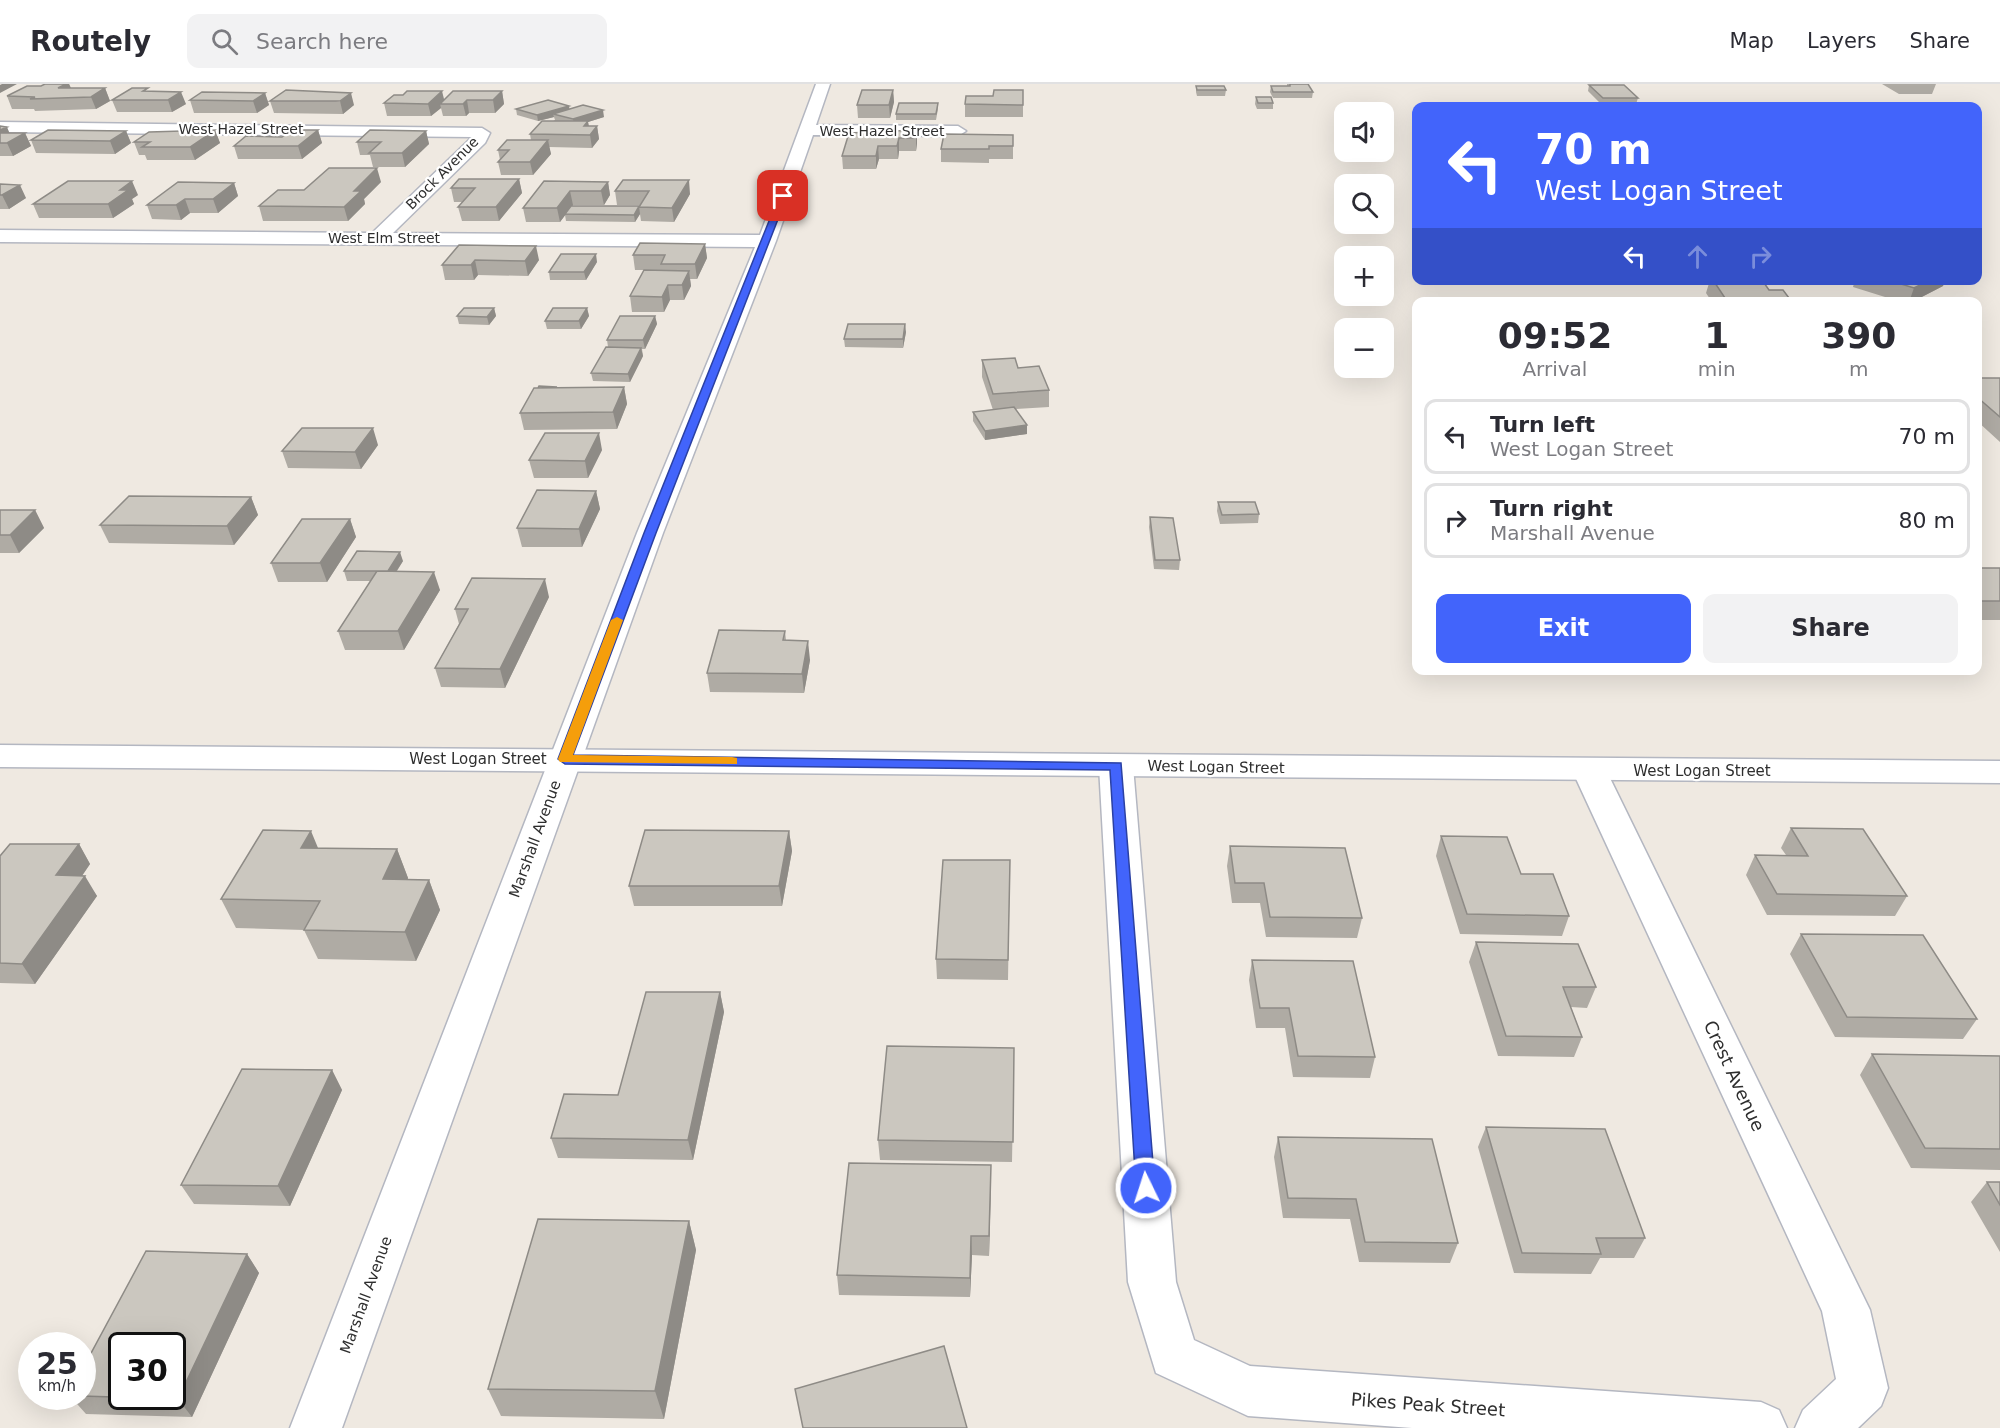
<!DOCTYPE html>
<meta charset="utf-8">
<style>
body{margin:0;font-family:"DejaVu Sans",sans-serif;background:#f2f2f3;color:#2b2b33;height:100vh;display:flex;flex-direction:column;font-size:22px;white-space:nowrap}
*{box-sizing:border-box;margin:0}
p{font-size:20px;color:#7c7c81}
.icon{flex:none;width:33px;height:33px;fill:none;stroke:currentColor;stroke-width:2;stroke-linecap:round;stroke-linejoin:round}
.map{position:relative;flex:1;overflow:hidden}
.drawer{position:absolute;left:1412px;top:213px;width:570px;height:378px;display:flex;flex-direction:column;background:#fff;border-radius:12px;box-shadow:0 6px 24px #0002}
.drawer>*{flex:none}
.guide{position:absolute;left:1412px;top:18px;width:570px;height:183px;border-radius:12px;box-shadow:0 6px 24px #0002;background:#4264fb;color:#fff;overflow:hidden}
.fabs{position:absolute;left:1334px;top:18px;display:grid;gap:12px}
.fabs a{display:grid;place-items:center;width:60px;height:60px;border-radius:12px;background:#fff;box-shadow:0 6px 24px #0002;font-size:30px}
.speed{position:absolute;left:18px;top:1248px;display:flex;gap:12px;font-size:30px;font-weight:700;text-align:center}
.speed>*{display:grid;place-content:center;width:78px;height:78px;border-radius:50%;background:#fff;box-shadow:0 6px 24px #0002;line-height:1}
.speed small{font-size:15px;font-weight:400}
.speed .limit{border:3px solid #111;border-radius:9px;background:#fff;color:#111}
.pin{position:absolute;display:grid;place-items:center;width:51px;height:51px;color:#fff;margin:-26px;border-radius:12px;box-shadow:0 3px 9px #0006}
.me{position:absolute;width:66px;margin:-33px;rotate:356deg;stroke-linejoin:round;filter:drop-shadow(0 0 4px #0008)}
.turn{display:flex;align-items:center;gap:21px;height:126px;padding:0 24px;font-size:27px}
.turn .icon{width:78px;height:78px;stroke-width:2.5}
.turn b{display:block;font-size:42px;line-height:51px}
.lanes{display:flex;align-items:center;height:57px;padding:0 24px;background:#0003;justify-content:center;gap:30px;direction:ltr}
.lanes .off{opacity:.35}
.eta{display:flex;justify-content:space-evenly;align-items:center;height:102px;text-align:center}
.eta b{font-size:36px;font-weight:700;line-height:42px}
.button{display:flex;gap:12px;margin-top:auto;padding:12px 24px}
.button a{flex:1;height:69px;border-radius:12px;background:#4264fb;color:#fff;font-size:24px;font-weight:700;line-height:69px;text-align:center}
.button a+a{background:#f2f2f3;color:#2b2b33}
ul{padding:0;list-style:none}
li{display:flex;align-items:center;gap:18px;height:75px;margin:0 12px 9px;padding:0 12px;border:3px solid #e1e1e2;border-radius:12px}
li div{flex:1}
li b{display:block;font-size:22px}
li em{font-style:normal}
header{display:flex;align-items:center;gap:36px;box-sizing:border-box;height:84px;padding:0 30px;background:#fff;border-bottom:2px solid #e1e1e2}
header strong{font-size:28px}
nav{display:flex;gap:33px;margin-inline-start:auto;font-size:21px}
.search{width:420px;height:54px;background:#f2f2f3;display:flex;align-items:center;gap:15px;box-sizing:border-box;padding:0 21px;border-radius:12px;color:#7c7c81;font-size:22px}
.map>svg:first-child{display:block}
</style>
<header>
<strong>Routely</strong>
<div class="search"><svg class="icon" aria-label="search" viewBox="0 0 24 24"><circle cx="10" cy="10" r="6"/><path d="M15 15l6 6"/></svg>Search here</div>
<nav><a>Map</a><a>Layers</a><a>Share</a></nav>
</header>
<div class="map">
<svg width="2000" height="1344" viewBox="0 0 2000 1344">
<rect width="100%" height="100%" fill="#efe9e1"/>
<g fill="none" stroke-linecap="round" stroke-linejoin="round">
<defs>
<path id="street" d="M816,0h14l-14,41 142,1 8,5 -8,5 -145,-1 -37,106 -113,292 -321,895h-52l347,-895 118,-286 -755,-5v-12l372,3 100,-96 -472,-5v-10l482,6 8,5 -5,10 -92,90 367,2z
M1116,671l12,3 5,8 43,516 18,58 56,26 511,36 18,8 8,18h-375l-164,-12 -92,-43 -28,-91 -29,-516 5,-8z
M1589,675l12,3 5,8 264,540 18,78 -7,18 -23,22h-63l8,-18 33,-31 -14,-68 -250,-541 5,-8z"/>
<path id="secondary" d="M0,661l2000,16v22l-2000,-16z"/>
</defs>
<use href="#street" stroke="#b4b7c1" stroke-width="3"/>
<use href="#secondary" stroke="#b4b7c1" stroke-width="3"/>
<use href="#street" fill="#fff" fill-rule="evenodd"/>
<use href="#secondary" fill="#fff" fill-rule="evenodd"/>
</g>
<path fill="#afaba4" d="M45,0h24l2,4h34l5,13 -14,8 -61,2 -1,-2h-22l-5,-13 34,-10z
M1287,0h21l5,8 -1,6h-39l-3,-6 1,-6h16z
M1882,0h54l-4,10h-33z
M1589,1l49,13 -2,6h-35l-13,-13z
M1196,2l30,4 -1,6h-28l-1,-4z
M286,6l68,15 -11,9 -69,-1 -4,-12z
M893,6l1,12 -4,16h-32l-1,-13z
M1023,6v27h-58v-13z
M150,7l36,13 -14,8h-55l-5,-12z
M502,7l2,13 -9,9h-26l-3,3h-23l-2,-8 -10,8h-44l-3,-13 60,-3z
M265,9l4,12 -12,8h-63l-4,-13z
M1256,13l17,6v6h-16l-2,-5z
M938,19v6l-2,11h-40v-6z
M569,22v3l35,8 -16,5 1,4h8l2,13 -7,9 -43,-1 2,7 -18,21h-32l-3,-13 2,-2 -2,-10 33,-10 -1,-6 25,-14 -1,-3 -16,4 -21,-6 -1,-6z
M0,42l9,7h16l6,13 -18,10h-13z
M215,46l5,13 -25,17h-48l-2,-5h-6l-5,-13z
M318,46l4,13 -20,16h-64l-4,-13z
M917,46v13l-1,8h-17l-1,8h-19l-3,10h-33l-1,-13z
M126,47l5,12 -16,11 -79,-1 -5,-13z
M426,47l3,13 -24,23h-32l-3,-12h-10l-3,-13z
M1013,51v24h-24v4l-48,-1v-13z
M519,95l3,14 -23,28h-37l-4,-14 5,-5h-9l-3,-14z
M623,96l67,14 -16,28 -33,-1 -1,-7 -5,8 -69,-1 -1,-6 -5,7h-34l-3,-14 21,-27 64,1 2,13 -6,10h-31l-1,1h67l1,-1h-23l-2,-14z
M381,98l-17,17 1,5 -17,17h-85l-4,-15z
M234,99l4,13 -20,17h-28l-9,7 -29,-1 -5,-14z
M0,100l26,14 -17,11h-9z
M138,111l-6,4 2,5 -21,14h-74l-6,-14z
M705,160l2,14 -10,21h-7l1,7 -7,14h-14l-6,12h-32l-2,-16 32,-26h-27l-2,-15z
M459,161l80,15 -11,16 -50,-1 -4,5h-29l-3,-15z
M597,178l-11,18h-36l-1,-8z
M1710,196h52l7,10 23,12h-80l-6,-9z
M1855,196h90l-2,6 -31,16h-11l-48,-15z
M494,224l2,8 -7,9 -30,-1 -2,-8z
M587,224l2,8 -8,13h-34l-2,-8z
M655,232l2,8 -12,25h-3l1,7 -13,26 -37,-1 -2,-8 17,-26 -1,-7z
M906,248l-3,16 -58,-1 -1,-8z
M982,276l36,8 31,22v17l-33,2 11,25 -42,6 -12,-19v-9l20,-2 -11,-33z
M1977,294h23v64l-23,-21z
M557,303h67l3,17 -10,25 -93,1 -4,-17z
M378,361l-17,24 -73,-1 -6,-17z
M602,366l-14,28h-54l-5,-18z
M596,407l4,18 -18,38h-60l-5,-19z
M251,413l7,18 -24,30 -125,-2 -9,-18z
M1218,418l41,12 -1,9 -38,1 -3,-13z
M0,426h35l9,18 -25,25h-19z
M1150,433l30,43 -1,10 -25,-1 -5,-42z
M350,435l6,18 -29,45h-49l-7,-19z
M403,477l-6,10 43,19 -36,60h-59l-7,-19 33,-50h-24l-3,-10z
M1977,484h23v52h-23z
M549,513l-44,91 -64,-1 -6,-19 24,-44 -4,-15z
M785,547l1,9 24,20 -6,33 -94,-1 -3,-19z
M1791,744l116,68 -12,20 -128,-1 -21,-40 9,-20h31l-5,-7z
M789,747l3,20 -10,55h-148l-5,-20z
M1441,752l128,80 -7,20 -102,-2 -24,-78z
M79,760l11,20 -8,12 15,20 -62,88 -35,-1v-127z
M1230,762l132,72 -5,20 -91,-1 -6,-34h-28l-5,-37z
M318,764l79,1 11,29v2h21l11,30 -24,51 -98,-2 -14,-29 -68,-2 -15,-29z
M1010,776l-2,120 -71,-1 -1,-20z
M1801,850l176,85 -14,20 -128,-2 -45,-83z
M1476,858l120,45 -9,21 -16,-1 11,30 -8,20 -76,-1 -29,-94z
M1252,876l123,97 -5,21 -77,-1 -8,-49h-29l-7,-48z
M720,908l4,20 -31,148 -135,-2 -7,-20 67,-43z
M1014,964l-2,114 -132,-2 -2,-20z
M1872,970l128,2v114l-89,-2 -51,-93z
M332,986l10,20 -52,116 -96,-2 -13,-19z
M1486,1043l159,111 -11,20h-34l-9,16 -77,-1 -36,-126z
M1278,1053l180,106 -8,20 -91,-1 -9,-43 -67,-1 -9,-61z
M991,1081l-2,91 -17,-1 -2,42 -131,-2 -2,-20z
M1987,1098h13v70l-29,-50z
M689,1137l7,29 -32,169 -163,-3 -13,-27z
M247,1170l12,19 -67,144 -106,-3 -16,-18h12v-26z"/>
<path fill="#8e8b86" d="M2,0h15l-17,9v-8z
M66,0h3l5,11 -16,-7z
M105,4l5,13 -14,8 -5,-12z
M893,6l1,12 -4,16 -1,-13z
M442,7l3,12 -5,1 1,4 -10,8 -3,-12z
M502,7l2,13 -9,9 -2,-13z
M181,8l5,12 -14,8 -4,-12z
M265,9l4,12 -12,8 -4,-12z
M351,9l3,12 -11,9 -3,-13z
M467,16l2,13 -3,3 -3,-12z
M569,22l1,6 -17,2 1,3 -16,4 -1,-6z
M603,26l1,7 -16,5 2,12 -16,-8 -1,-7z
M597,42l2,13 -7,9 -2,-13z
M7,43l5,12 -12,4v-13z
M215,46l5,13 -25,17 -5,-13z
M318,46l4,13 -20,16 -4,-13z
M917,46v13l-1,8v-13z
M126,47l5,12 -16,11 -5,-13z
M426,47l3,13 -24,23 -3,-14z
M25,49l6,13 -18,10 -6,-13z
M899,54v13l-1,8 -1,-13z
M548,56l3,14 -18,21 -3,-13z
M878,62l1,13 -3,10v-13z
M377,84l4,14 -17,17 1,5 -17,17 -4,-14 10,-16z
M519,95l3,14 -23,28 -3,-14z
M689,96l1,14 -16,28 -2,-14z
M132,97l6,14 -6,4 2,5 -21,14 -5,-14 12,-14z
M608,98l2,13 -6,10 -3,-14z
M234,99l4,13 -20,17 -5,-14z
M20,101l6,13 -17,11 -7,-14z
M570,107l3,14 -13,17 -3,-14z
M185,115l5,14 -9,7 -5,-15z
M639,122l1,8 -5,8 -1,-7z
M705,160l2,14 -10,21 -2,-15z
M536,162l3,14 -11,16 -3,-15z
M596,170l1,8 -11,18 -2,-8z
M475,176l3,15 -4,5 -3,-15z
M689,187l2,15 -7,14 -2,-15z
M1930,196h15l-2,6 -31,16h-3l5,-14z
M668,201l2,15 -6,12 -2,-15z
M494,224l2,8 -7,9 -2,-8z
M587,224l2,8 -8,13 -2,-8z
M655,232l2,8 -12,25 -2,-9z
M905,240l1,8 -3,16v-9z
M641,264l2,8 -13,26 -2,-8z
M624,303l3,17 -10,25 -4,-17z
M1027,341v9l-42,6v-9z
M373,344l5,17 -17,24 -6,-17z
M599,349l3,17 -14,28 -3,-17z
M596,407l4,18 -18,38 -3,-18z
M251,413l7,18 -24,30 -7,-19z
M35,426l9,18 -25,25 -9,-18z
M350,435l6,18 -29,45 -7,-19z
M400,468l3,9 -13,20 -3,-9z
M434,488l6,18 -36,60 -6,-19z
M545,495l4,18 -44,91 -5,-19z
M808,557l2,19 -6,33 -2,-19z
M311,747l12,29 -22,-12z
M789,747l3,20 -10,55 -3,-20z
M79,760l11,20 -22,32 -12,-21z
M397,765l11,29 -14,30 -11,-29z
M85,792l12,20 -62,88 -13,-20z
M429,796l11,30 -24,51 -11,-29z
M720,908l4,20 -31,148 -5,-20z
M332,986l10,20 -52,116 -12,-20z
M991,1081v20l-2,71v-20z
M689,1137l7,29 -32,169 -9,-28z
M971,1152l1,19 -2,42v-19z
M247,1170l12,19 -67,144 -14,-18z"/>
<path fill="#cbc7bf" stroke="#8e8b86" stroke-width="1.5" fill-rule="evenodd" d="M45,0h21l-8,4h47l-14,9 -61,2 5,-2 -28,-1 20,-10h14z
M1290,0h18l5,8h-40l-2,-6h19z
M1589,1h35l14,13h-35z
M1196,2h28l2,4h-29z
M132,4h16l-5,3 38,1 -13,8h-56z
M286,6l65,3 -11,8h-70z
M862,6h31l-4,15h-32z
M994,6h29v15l-58,-1 1,-8h27z
M407,7h35l-14,13 -44,-1 10,-8h9z
M453,7h49l-9,9h-26l-4,4h-23z
M202,8l63,1 -12,8 -63,-1z
M1256,13h15l2,6h-15z
M548,16l21,6 -32,9 -21,-6z
M899,19h39l-2,11h-40z
M583,21l20,5 -30,9 -20,-5z
M542,37h46l-4,5h13l-7,9 -60,-1z
M0,42l7,1 -7,3z
M48,46l78,1 -16,10 -79,-1z
M215,46l-25,17h-48l8,-5h-16l15,-10z
M291,46h27l-20,16h-64l12,-10 36,1z
M370,46l56,1 -24,22h-33l12,-11h-24z
M917,46l-1,8h-17l-2,8h-19l-2,10h-34l7,-23z
M0,49h25l-18,10h-7z
M944,50l69,1v11h-24v3h-48z
M507,56h41l-18,22h-32l11,-12h-11z
M329,84h48l-23,23h7l-17,16 -85,-1 19,-16h26z
M459,95h60l-23,28h-38l17,-19h-24z
M623,96h66l-17,28 -33,-1 10,-16h-34z
M68,97h64l-12,9h8l-20,14h-75z
M544,97l64,1 -7,9h-31l-13,17h-34z
M178,98l56,1 -21,16h-28l-9,6h-29z
M0,100l20,1 -18,10h-2z
M571,122h68l-5,9 -69,-1z
M640,159l65,1 -10,20h-34l4,-9h-32z
M459,161l77,1 -11,15 -50,-1 -4,5h-29z
M561,170h35l-12,18h-35z
M644,186l45,1 -7,14h-14l-6,12 -32,-1z
M1713,196h49l7,10h14l9,12 -65,-1z
M1888,196h42l-16,8z
M1830,214l41,1 2,3h-40z
M464,224h30l-7,9 -30,-1z
M553,224h34l-8,13h-34z
M620,232h35l-12,24h-36z
M848,240h57l-2,15h-59z
M606,263l35,1 -13,26 -37,-1z
M1015,274l3,10 21,-2 10,24 -56,4 -11,-34z
M1977,294h23v39l-23,-20z
M539,302l18,1 -19,1z
M624,303l-11,25 -93,1 14,-25z
M1014,323l13,18 -42,6 -12,-19z
M302,344h71l-18,24 -73,-1z
M545,349h54l-14,28 -56,-1z
M537,406l59,1 -17,38 -62,-1z
M129,412l122,1 -24,29 -127,-1z
M1218,418h37l4,12 -37,1z
M0,426h35l-25,25h-10z
M1150,433l23,1 7,42h-25z
M302,435h48l-30,44h-49z
M357,467l43,1 -12,19h-44z
M1977,484h23v33h-23z
M377,487l57,1 -36,59h-60z
M472,494l73,1 -45,90 -65,-1 33,-59h-13z
M719,546l66,1 -2,9 25,1 -6,33 -95,-1z
M1791,744l72,1 44,67 -130,-2 -22,-39 53,1z
M263,746l48,1 -10,17 96,1 -14,30 46,1 -24,52 -101,-2 16,-29 -99,-2z
M645,746l144,1 -10,55h-150z
M1441,752l66,1 14,37h32l16,42 -102,-2z
M10,760h69l-23,31 29,1 -63,88 -22,-1v-107z
M1230,762l115,2 17,70 -92,-1 -6,-34h-29z
M943,776h67l-2,100 -72,-1z
M1801,850l122,1 54,84 -130,-2z
M1476,858l102,2 18,43h-33l19,50 -76,-1z
M1252,876l101,1 22,96 -77,-1 -9,-48h-29z
M646,908h74l-32,148 -137,-2 13,-44 54,1z
M887,962l127,2 -1,94 -135,-2z
M1872,970l128,2v93l-75,-1z
M242,985l90,1 -54,116 -97,-1z
M1486,1043l119,2 40,109h-49l5,16 -79,-1z
M1278,1053l154,2 26,104 -93,-1 -9,-43 -68,-1z
M849,1079l142,2 -2,71h-18l-1,42 -133,-3z
M1987,1098h13v23z
M538,1135l151,2 -34,170 -167,-2z
M146,1167l101,3 -69,145 -96,-3v-26zM122,1262h50v50h-50z
M944,1262l23,82h-164l-8,-39z"/>
<path fill="#4264fb" stroke="#2b41a3" stroke-width="1.5" d="M783,110l4,2 -131,337 -83,222 548,8 34,425 -3,6 -6,2 -7,-2 -3,-6 -26,-418 -545,-6 -7,-5 86,-226 135,-337z"/>
<path fill="#f59e0b" d="M617,533l6,3 -50,135 159,2 5,1v6l-177,-2 -2,-3 53,-139z"/>
<g text-anchor="middle" stroke-width="4.5" stroke-linejoin="round" paint-order="stroke">
<g font-size="14" fill="#2e2e2e" stroke="#fff">
<text x="241" y="50">West Hazel Street</text>
<text x="882" y="52">West Hazel Street</text>
<text transform="translate(442 89) rotate(-45)" y="5">Brock Avenue</text>
<text x="384" y="159">West Elm Street</text>
</g>
<g font-size="15" fill="#2e2e2e" stroke="#fff">
<text x="478" y="680">West Logan Street</text>
<text transform="translate(1216 683) rotate(1)" y="5">West Logan Street</text>
<text x="1702" y="692">West Logan Street</text>
<text transform="translate(535 755) rotate(-70)" y="5">Marshall Avenue</text>
<text transform="translate(366 1211) rotate(-70)" y="5">Marshall Avenue</text>
</g>
<g font-size="18" fill="#2e2e2e" stroke="#fff">
<text transform="translate(1734 992) rotate(65)" y="6">Crest Avenue</text>
<text transform="translate(1428 1321) rotate(4)" y="6">Pikes Peak Street</text>
</g>
</g>
</svg>
<div class="fabs">
<a><svg class="icon" aria-label="sound" viewBox="0 0 24 24"><path d="M4 9h4l5-4v14l-5-4H4zM17 9q2 3 0 6"/></svg></a>
<a><svg class="icon" aria-label="search" viewBox="0 0 24 24"><circle cx="10" cy="10" r="6"/><path d="M15 15l6 6"/></svg></a>
<a>+</a>
<a>−</a>
</div>
<div class="speed"><div>25<small>km/h</small></div><div class="limit">30</div></div>
<div class="pin" style="left:783px;top:112px;background:#d93025"><svg class="icon" aria-label="arrive" viewBox="0 0 24 24"><path d="M6 21V4h12l-3 4 3 4H6"/></svg></div>
<svg class="me" style="left:1146px;top:1104px" viewBox="-20 -20 40 40"><circle r="17" fill="#4264fb" stroke="#fff" stroke-width="3"/><path d="M0-11L8 9 0 5-8 9z" fill="#fff"/></svg>
<div class="guide">
<div class="turn"><svg class="icon" aria-label="left" viewBox="0 0 24 24"><path d="M17 20v-9H6M10 6l-5 5 5 5"/></svg><div><b>70 m</b>West Logan Street</div></div>
<div class="lanes"><svg class="icon" aria-label="left" viewBox="0 0 24 24"><path d="M17 20v-9H6M10 6l-5 5 5 5"/></svg><svg class="icon off" aria-label="ahead" viewBox="0 0 24 24"><path d="M12 20V5M6 11l6-6 6 6"/></svg><svg class="icon off" aria-label="right" viewBox="0 0 24 24"><path d="M7 20v-9h11M14 6l5 5-5 5"/></svg></div>
</div>
<section class="drawer">
<div class="eta">
<div><b>09:52</b><p>Arrival</p></div>
<div><b>1</b><p>min</p></div>
<div><b>390</b><p>m</p></div>
</div>
<ul>
<li><svg class="icon" aria-label="left" viewBox="0 0 24 24"><path d="M17 20v-9H6M10 6l-5 5 5 5"/></svg><div><b>Turn left</b><p>West Logan Street</p></div><em>70 m</em></li>
<li><svg class="icon" aria-label="right" viewBox="0 0 24 24"><path d="M7 20v-9h11M14 6l5 5-5 5"/></svg><div><b>Turn right</b><p>Marshall Avenue</p></div><em>80 m</em></li>
</ul>
<div class="button"><a>Exit</a><a>Share</a></div>
</section>
</div>
